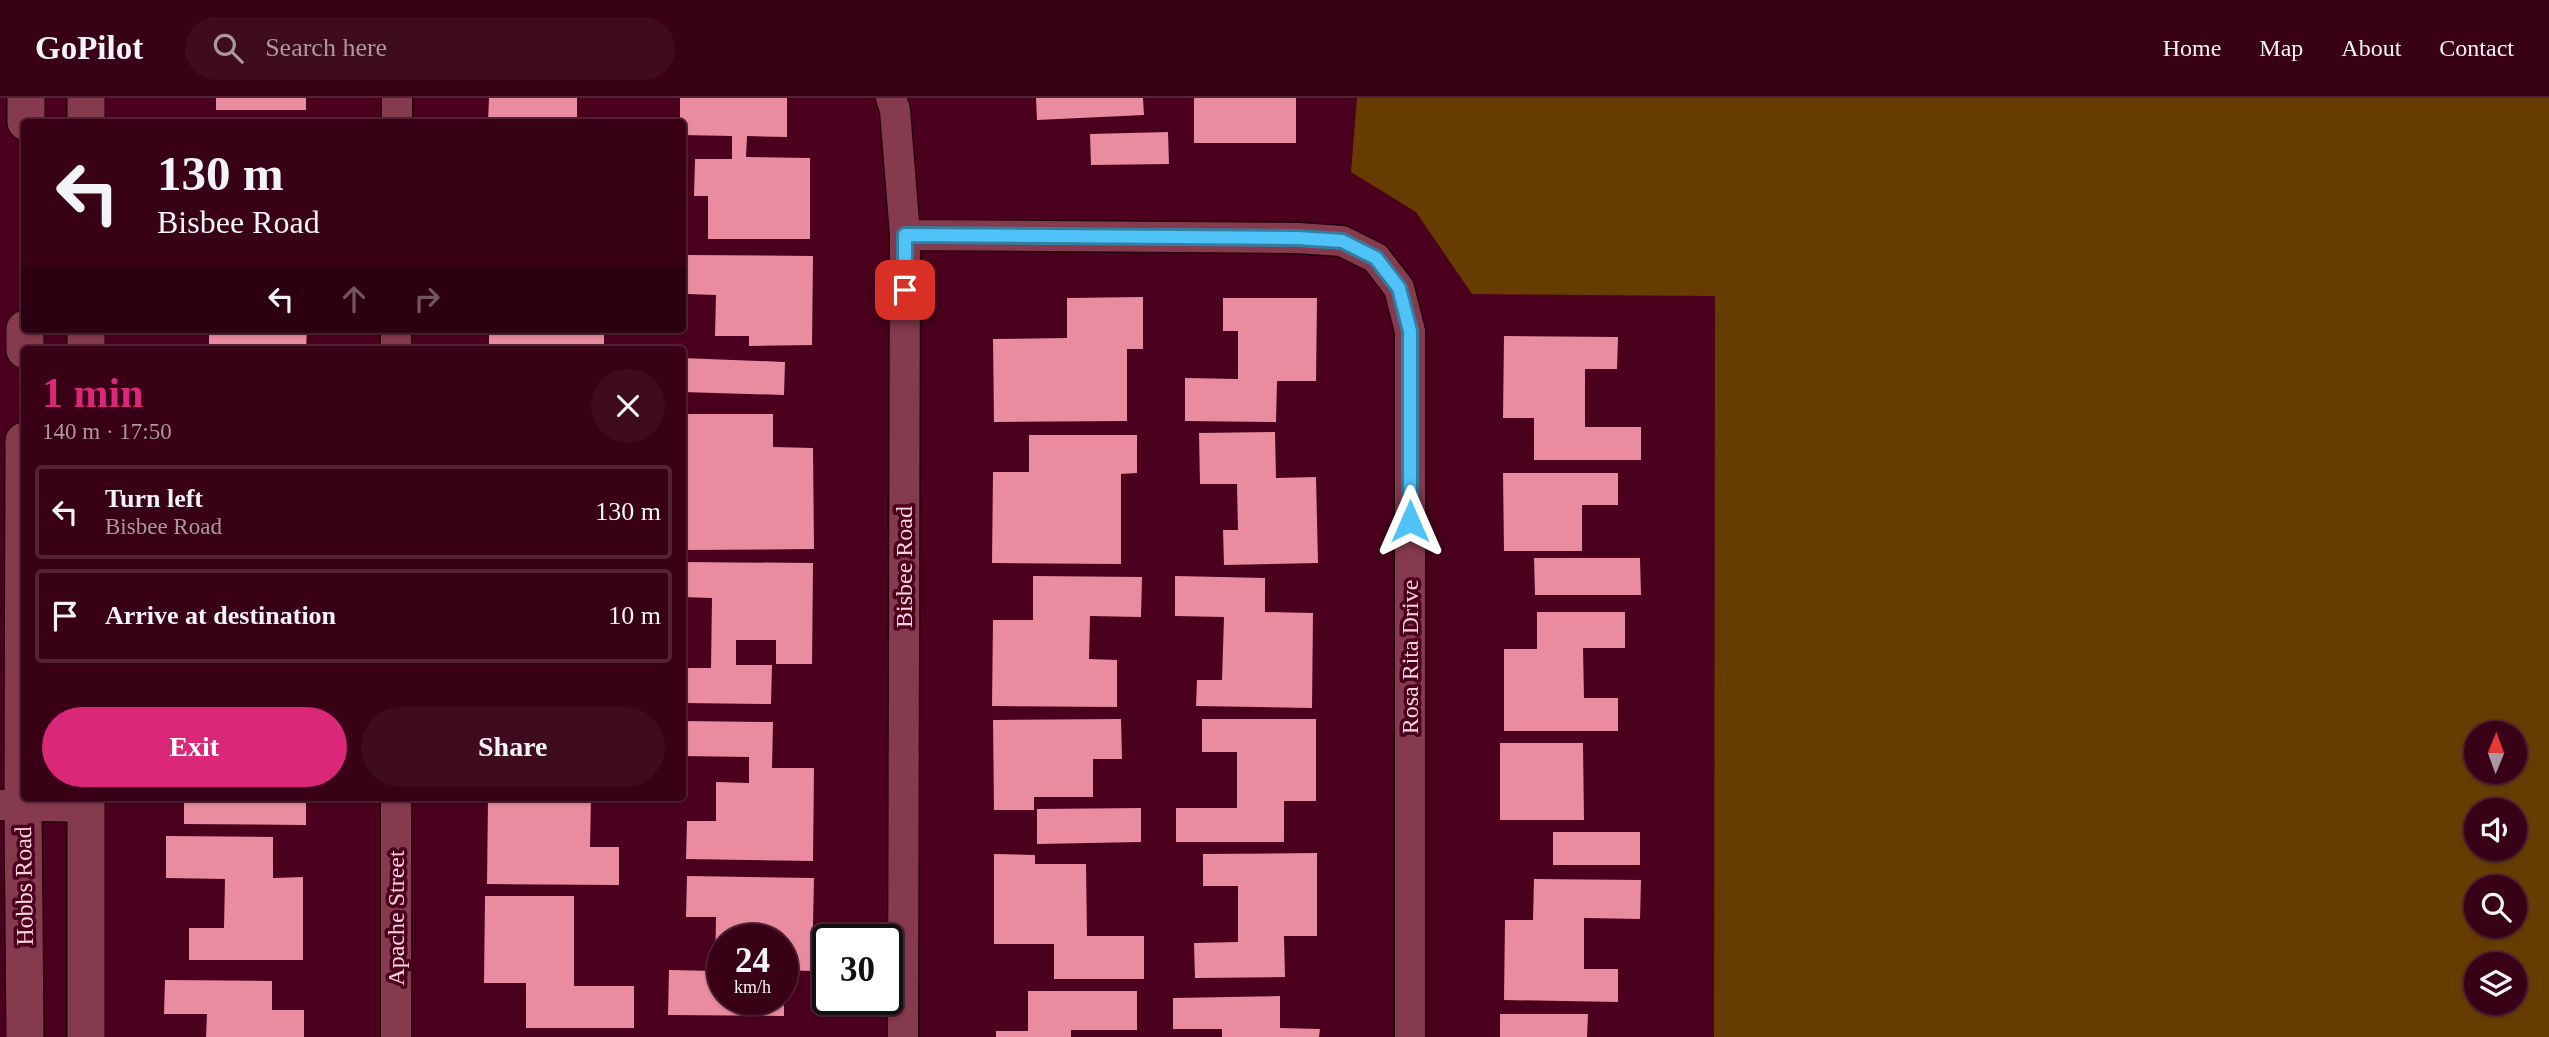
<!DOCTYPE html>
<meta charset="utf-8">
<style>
body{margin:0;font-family:"Times New Roman",serif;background:#3f0b1f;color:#f1f3f6;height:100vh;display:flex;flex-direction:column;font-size:26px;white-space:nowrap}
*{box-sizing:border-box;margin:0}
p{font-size:23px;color:#ab97a1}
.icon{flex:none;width:38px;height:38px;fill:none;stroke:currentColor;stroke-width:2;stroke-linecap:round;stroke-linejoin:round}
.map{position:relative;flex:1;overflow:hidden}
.side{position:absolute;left:21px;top:248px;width:665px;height:455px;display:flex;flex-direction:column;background:#380116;border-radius:7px;box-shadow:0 2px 5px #0004,0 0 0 2px #522335}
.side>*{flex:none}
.guide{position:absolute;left:21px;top:21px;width:665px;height:214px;border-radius:7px;box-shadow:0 2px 5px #0004,0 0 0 2px #522335;background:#380116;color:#f1f3f6;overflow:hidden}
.needle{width:46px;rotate:1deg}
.fabs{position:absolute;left:2464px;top:623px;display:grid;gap:14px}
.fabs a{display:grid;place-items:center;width:63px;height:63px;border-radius:50%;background:#380116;box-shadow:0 2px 5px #0004,0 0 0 2px #522335;font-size:35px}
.speed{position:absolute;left:707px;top:826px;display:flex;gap:14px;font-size:35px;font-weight:700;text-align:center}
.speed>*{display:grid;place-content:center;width:91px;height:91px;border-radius:50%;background:#380116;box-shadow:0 2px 5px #0004,0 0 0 2px #522335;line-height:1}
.speed small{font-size:18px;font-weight:400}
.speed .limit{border:4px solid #111;border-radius:10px;background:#fff;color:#111}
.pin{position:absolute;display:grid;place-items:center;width:60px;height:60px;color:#fff;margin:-30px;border-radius:14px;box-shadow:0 4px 10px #0006}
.me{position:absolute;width:77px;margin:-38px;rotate:0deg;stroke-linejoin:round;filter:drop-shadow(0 0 5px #0008)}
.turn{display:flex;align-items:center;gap:24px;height:147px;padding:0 21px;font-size:32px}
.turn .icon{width:91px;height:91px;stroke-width:2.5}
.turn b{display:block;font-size:49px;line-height:60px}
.lanes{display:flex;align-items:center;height:66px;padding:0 21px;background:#0003;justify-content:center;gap:35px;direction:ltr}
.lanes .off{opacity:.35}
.round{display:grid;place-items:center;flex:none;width:74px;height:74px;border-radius:37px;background:#3f0b1f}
.headline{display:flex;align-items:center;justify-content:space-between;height:119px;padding:0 21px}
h1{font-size:42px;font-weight:600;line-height:52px;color:#db2777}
.button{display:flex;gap:14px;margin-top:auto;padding:14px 21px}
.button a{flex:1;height:80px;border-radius:42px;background:#db2777;color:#fff;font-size:28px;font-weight:600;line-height:80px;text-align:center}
.button a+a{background:#3f0b1f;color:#f1f3f6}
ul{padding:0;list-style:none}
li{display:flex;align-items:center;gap:21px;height:94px;margin:0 14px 10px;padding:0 7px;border:4px solid #522335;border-radius:7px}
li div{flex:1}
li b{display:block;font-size:26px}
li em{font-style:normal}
header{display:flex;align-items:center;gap:42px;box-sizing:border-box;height:98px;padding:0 35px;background:#380116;border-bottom:2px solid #522335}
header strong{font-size:33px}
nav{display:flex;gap:38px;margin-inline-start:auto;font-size:24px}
.search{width:490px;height:63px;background:#3f0b1f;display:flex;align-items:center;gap:18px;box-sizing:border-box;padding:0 24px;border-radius:38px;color:#ab97a1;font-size:26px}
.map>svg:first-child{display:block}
</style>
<header>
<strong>GoPilot</strong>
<div class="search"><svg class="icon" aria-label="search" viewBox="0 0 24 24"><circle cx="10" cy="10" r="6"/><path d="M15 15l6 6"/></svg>Search here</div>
<nav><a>Home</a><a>Map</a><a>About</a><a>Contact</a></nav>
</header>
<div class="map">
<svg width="2549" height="939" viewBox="0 0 2549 939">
<rect width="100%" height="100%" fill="#4b011d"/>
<path fill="#663c00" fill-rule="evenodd" d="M1357,0h1192v939h-835l1,-741 -243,-2 -56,-82 -65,-40zM2476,635h39v39h-39zM2476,712h39v39h-39zM2476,789h39v39h-39zM2476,866h39v39h-39z"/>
<path fill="#e98c9f" d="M216,0h90v12h-90z
M489,0h88v24h-89z
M680,0h107v39l-40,-1 -1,21 64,1v81h-102v-43h-14l1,-37h37v-23l-50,-1v-13h-2z
M1036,0h107l1,17 -107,5z
M1194,0h102v45h-102z
M1168,34l1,32 -78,1 -1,-31z
M687,157l126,1 -1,89 -63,1v-10h-34l1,-41 -29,-1z
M1143,199v52h-16v72l-133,1 -1,-83 74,-1v-40z
M1223,200h94l-1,83h-39l-1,41 -91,-1v-43l53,1v-48h-15z
M209,231h98l-1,21h-97z
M489,231h115v21h-115z
M1504,238l114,1 -1,32h-32v58h56v33h-107v-42h-31z
M682,260l103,4 -1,33 -102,-3z
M682,316h91v33l40,1 1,101 -132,1z
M1275,334l1,46 40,-1 2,86 -94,2 -1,-35h15l-1,-46h-37l-1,-51z
M1029,337h108v38l-16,1v90l-129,-1 1,-91h36z
M1503,375h115v32h-36v46h-78z
M1534,460h106l1,37h-106z
M682,464l131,1 -1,101h-36v-24h-40v25h36l-1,39 -89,-1v-35h29l1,-70 -30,-1z
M1033,478l109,1 -1,40 -51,-1 -1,43 28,1v47l-125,-1 1,-86h40z
M1175,478l90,2v34l48,1 -1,95 -116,-2 1,-26h25l2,-63 -49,-1z
M1537,514h88v36h-42l1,50h34v33h-114v-82h33z
M1121,621l1,40h-29v38h-59v13h-40l-1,-90z
M1202,621h114v82h-32v41h-108v-34h61v-56h-35z
M682,623l91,1 -1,46h42l-1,93 -127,-2 1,-38h29v-39l33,1v-26l-67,-1z
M1500,645h83l1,77h-84z
M184,700h122v27l-122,-1z
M488,700h103l-1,49h29v38l-132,-1z
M1141,710v34l-104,2v-35z
M1553,734h87v33h-87z
M166,738l107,1v41l30,-1v83h-114v-32h35l1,-49 -59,-1z
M1317,755v83h-33l1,41 -90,1 -1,-35 44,-1v-56h-35v-32z
M994,756l41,1v9h51l1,72h57v43h-90v-35h-60z
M687,778l127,2 -2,93 -30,-1v-30h-59v59h61v17l-116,-1 1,-45 46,1 1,-54h-30z
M1534,781l107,1 -1,39 -56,-1v51h34v33l-114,-2 1,-80h28z
M485,798h89v90h60v42h-108v-45h-42z
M165,882l107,1v29h32v27h-98l1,-23h-43z
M1028,893h109v39h-66v7h-75v-6h32z
M1280,898v32l40,1 -1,8h-97v-8h-49v-31z
M1500,916h88l-1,23h-87z"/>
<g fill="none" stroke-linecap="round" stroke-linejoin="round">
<defs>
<path id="minor" d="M891,0l4,12 10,125 -2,802
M397,24v-24
M905,137l393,3 44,3 34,17 23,30 11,43v706
M396,252v-21
M0,707l86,2
M396,939v-239"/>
<path id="tertiary" d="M86,0v24
M26,24v-24
M86,231v21
M25,252v-21
M24,343l-1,365 2,231
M86,939v-239"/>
</defs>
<use href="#minor" stroke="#23010a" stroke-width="33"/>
<use href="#tertiary" stroke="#23010a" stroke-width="40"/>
<use href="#minor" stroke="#863a4d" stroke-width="30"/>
<use href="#tertiary" stroke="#863a4d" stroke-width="37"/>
</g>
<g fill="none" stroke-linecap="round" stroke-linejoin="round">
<defs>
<path id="route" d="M905,192v-55l393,3 44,3 34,17 23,30 11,43v190"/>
</defs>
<use href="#route" stroke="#337fa1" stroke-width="18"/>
<use href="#route" stroke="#4fc3f7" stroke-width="12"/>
</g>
<g text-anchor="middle" stroke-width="7" stroke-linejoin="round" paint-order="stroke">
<g font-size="24" fill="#f9d4da" stroke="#4b011d">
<text transform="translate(904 469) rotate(-90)" y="8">Bisbee Road</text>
<text transform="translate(1410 559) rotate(-90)" y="8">Rosa Rita Drive</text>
<text transform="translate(24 788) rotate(-91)" y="8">Hobbs Road</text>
<text transform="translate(396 820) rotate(-90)" y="8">Apache Street</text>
</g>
</g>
</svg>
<div class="fabs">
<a><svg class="needle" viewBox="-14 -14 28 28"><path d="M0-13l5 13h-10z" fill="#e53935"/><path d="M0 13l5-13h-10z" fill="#ab97a1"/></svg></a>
<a><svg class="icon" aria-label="sound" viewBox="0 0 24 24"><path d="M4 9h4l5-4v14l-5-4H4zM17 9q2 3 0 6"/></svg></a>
<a><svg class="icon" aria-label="search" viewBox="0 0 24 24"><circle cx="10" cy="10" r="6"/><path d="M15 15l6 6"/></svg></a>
<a><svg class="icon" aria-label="layers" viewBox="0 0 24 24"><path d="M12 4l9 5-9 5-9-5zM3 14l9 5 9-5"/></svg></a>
</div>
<div class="speed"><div>24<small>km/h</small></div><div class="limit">30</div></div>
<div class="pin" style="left:905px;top:192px;background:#d93025"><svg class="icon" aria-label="arrive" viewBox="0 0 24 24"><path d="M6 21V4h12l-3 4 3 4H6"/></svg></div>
<svg class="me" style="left:1410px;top:423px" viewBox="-20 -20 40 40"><path d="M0-17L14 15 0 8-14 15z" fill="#4fc3f7" stroke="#fff" stroke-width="4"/></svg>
<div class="guide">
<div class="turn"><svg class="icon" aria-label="left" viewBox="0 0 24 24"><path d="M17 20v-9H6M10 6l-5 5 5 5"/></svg><div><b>130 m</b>Bisbee Road</div></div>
<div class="lanes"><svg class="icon" aria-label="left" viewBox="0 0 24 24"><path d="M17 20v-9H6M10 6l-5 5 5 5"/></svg><svg class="icon off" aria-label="ahead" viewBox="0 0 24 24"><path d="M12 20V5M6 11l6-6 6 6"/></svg><svg class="icon off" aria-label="right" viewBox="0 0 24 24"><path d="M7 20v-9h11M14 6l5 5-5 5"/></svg></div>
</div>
<section class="side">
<div class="headline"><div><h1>1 min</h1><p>140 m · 17:50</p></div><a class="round"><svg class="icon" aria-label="close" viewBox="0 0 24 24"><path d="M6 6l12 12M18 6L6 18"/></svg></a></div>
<ul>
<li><svg class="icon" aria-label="left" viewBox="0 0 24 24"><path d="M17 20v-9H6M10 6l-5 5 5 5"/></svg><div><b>Turn left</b><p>Bisbee Road</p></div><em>130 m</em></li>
<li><svg class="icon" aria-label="arrive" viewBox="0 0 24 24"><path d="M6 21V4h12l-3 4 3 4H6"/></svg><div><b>Arrive at destination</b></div><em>10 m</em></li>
</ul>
<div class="button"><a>Exit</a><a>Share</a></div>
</section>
</div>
